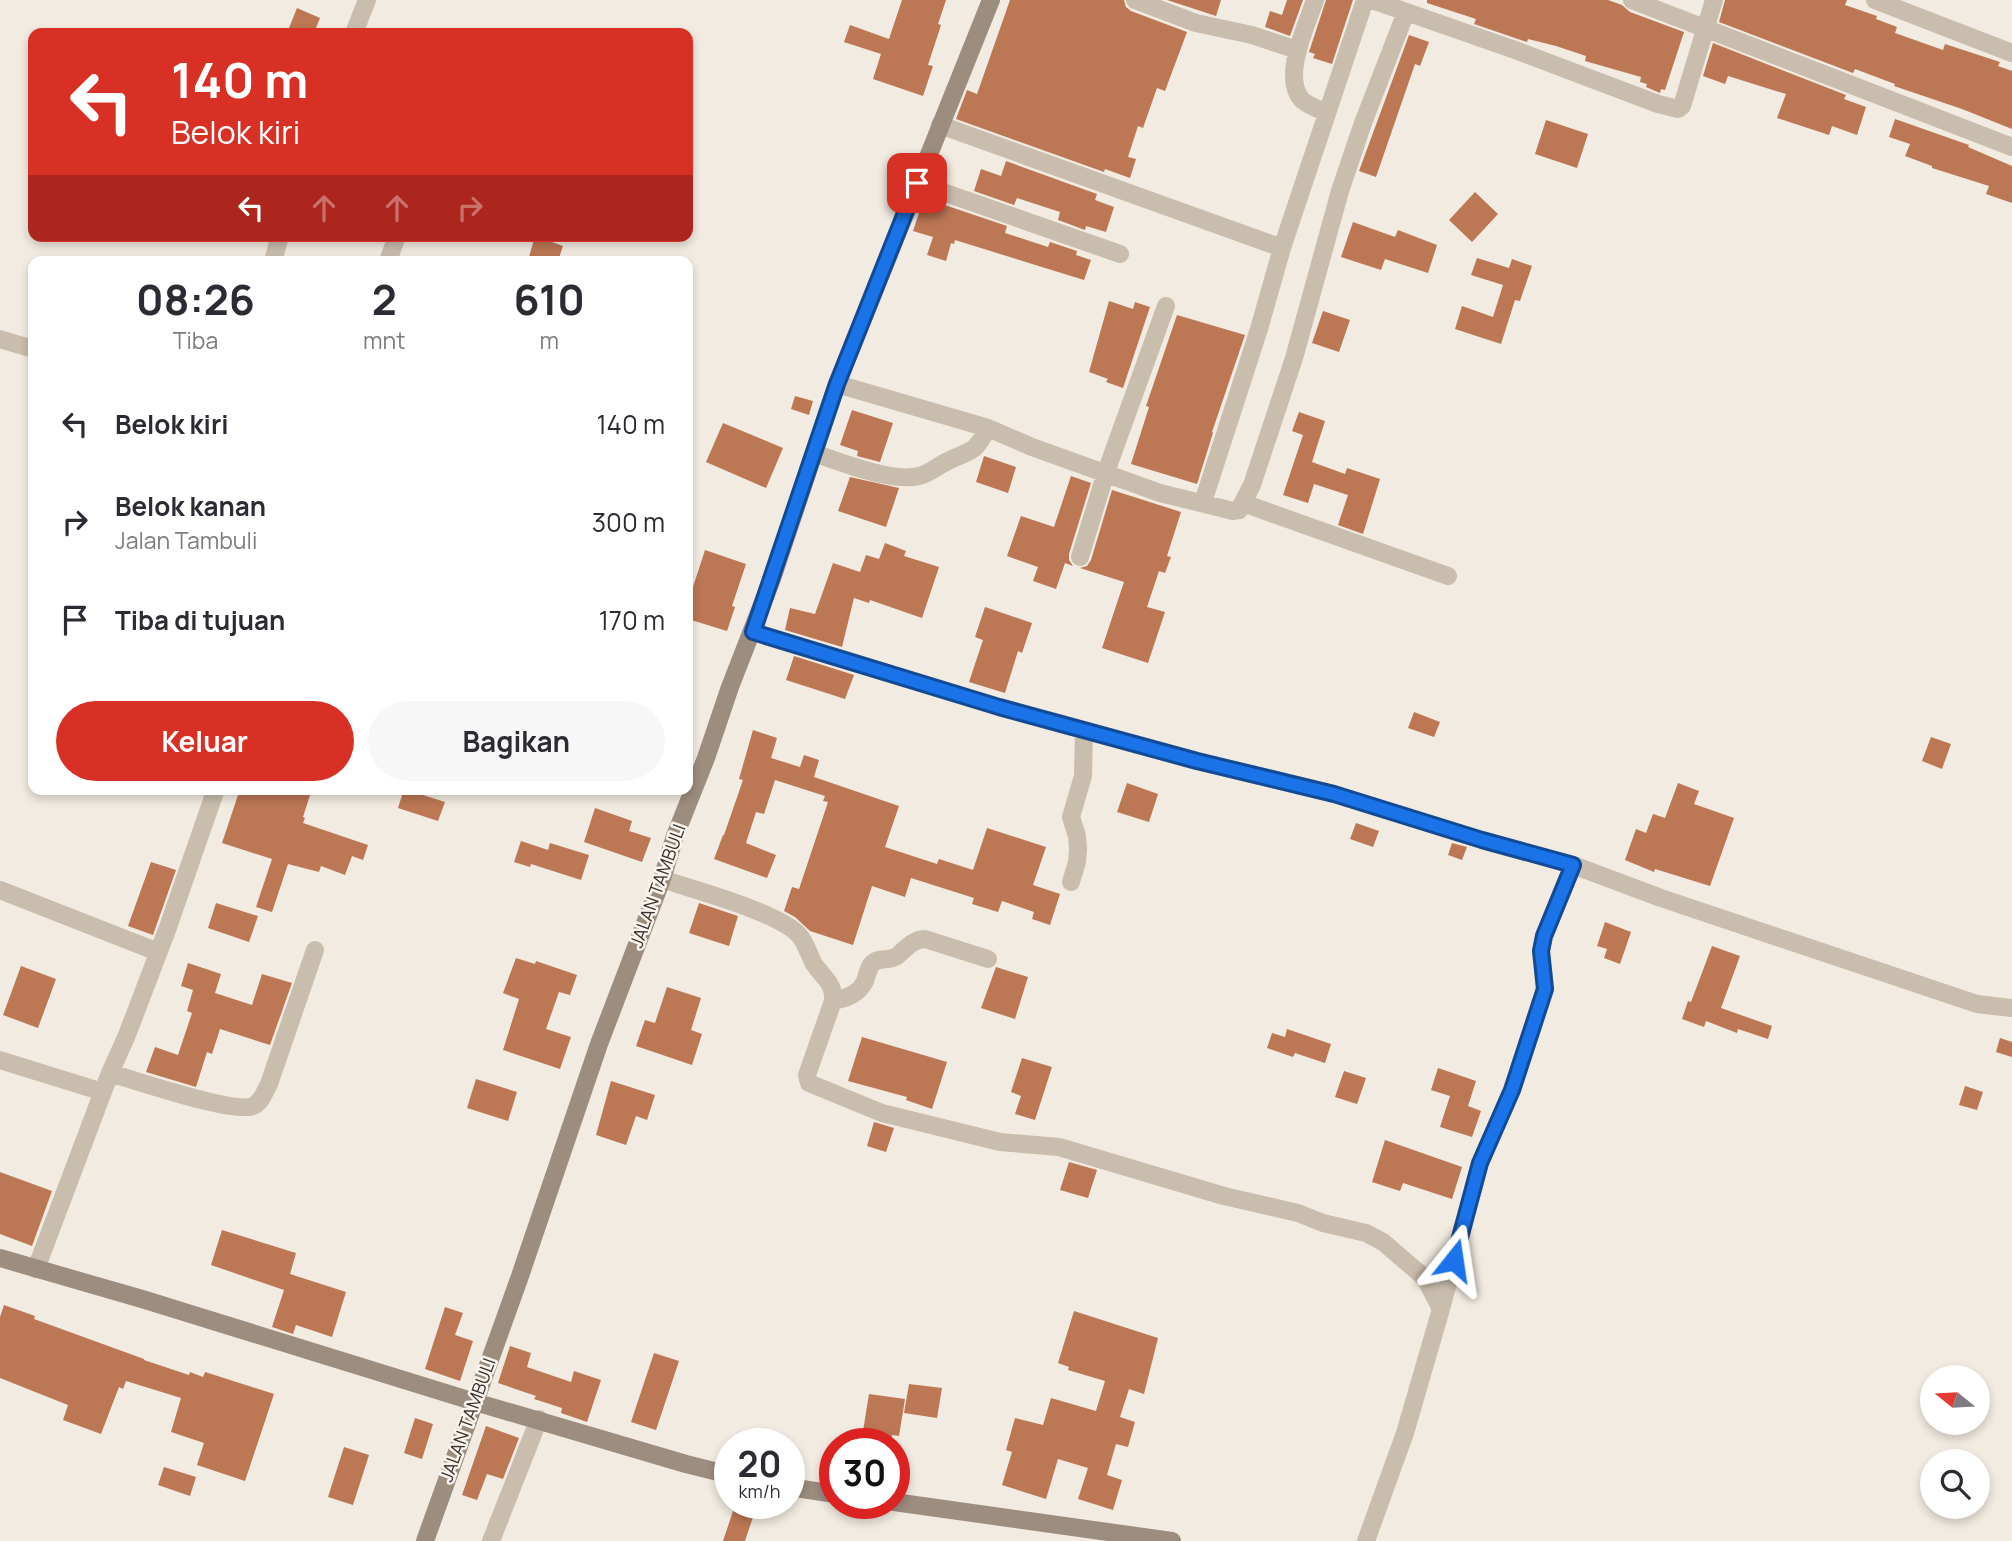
<!DOCTYPE html>
<html lang="id">
<style>
body{margin:0;font-family:Manrope,sans-serif;background:#f7f7f7;color:#2b2b33;height:100vh;display:flex;flex-direction:column;font-size:26px;white-space:nowrap}
*{box-sizing:border-box;margin:0}
p{font-size:23px;color:#7c7c81}
.icon{flex:none;width:38px;height:38px;fill:none;stroke:currentColor;stroke-width:2;stroke-linecap:round;stroke-linejoin:round}
.map{position:relative;flex:1;overflow:hidden}
.side{position:absolute;left:28px;top:256px;width:665px;height:539px;display:flex;flex-direction:column;background:#fff;border-radius:14px;box-shadow:0 4px 10px #0003}
.side>*{flex:none}
.guide{position:absolute;left:28px;top:28px;width:665px;height:214px;border-radius:14px;box-shadow:0 4px 10px #0003;background:#d93025;color:#fff;overflow:hidden}
.needle{width:46px;rotate:288deg}
.buttons{position:absolute;left:1920px;top:1365px;display:grid;gap:14px}
.buttons a{display:grid;place-items:center;width:70px;height:70px;border-radius:50%;background:#fff;box-shadow:0 4px 10px #0003;font-size:35px}
.speed{position:absolute;left:714px;top:1428px;display:flex;gap:14px;font-size:35px;font-weight:700;text-align:center}
.speed>*{display:grid;place-content:center;width:91px;height:91px;border-radius:50%;background:#fff;box-shadow:0 4px 10px #0003;line-height:1}
.speed small{font-size:18px;font-weight:400}
.speed .limit{border:10px solid #d22;background:#fff;color:#111}
.pin{position:absolute;display:grid;place-items:center;width:60px;height:60px;color:#fff;margin:-30px;border-radius:14px;box-shadow:0 4px 10px #0006}
.me{position:absolute;width:77px;margin:-38px;rotate:15deg;stroke-linejoin:round;filter:drop-shadow(0 0 5px #0008)}
.turn{display:flex;align-items:center;gap:24px;height:147px;padding:0 28px;font-size:32px}
.turn .icon{width:91px;height:91px;stroke-width:2.5}
.turn b{display:block;font-size:49px;line-height:60px}
.lanes{display:flex;align-items:center;height:66px;padding:0 28px;background:#0003;justify-content:center;gap:35px;direction:ltr}
.lanes .off{opacity:.35}
.eta{display:flex;justify-content:space-evenly;align-items:center;height:119px;text-align:center}
.eta b{font-size:42px;font-weight:700;line-height:49px}
.cta{display:flex;gap:14px;margin-top:auto;padding:14px 28px}
.cta a{flex:1;height:80px;border-radius:42px;background:#d93025;color:#fff;font-size:28px;font-weight:700;line-height:80px;text-align:center}
.cta a+a{background:#f7f7f7;color:#2b2b33}
ul{padding:0;list-style:none}
li{display:flex;align-items:center;gap:21px;height:98px;padding:0 28px}
li div{flex:1}
li b{display:block;font-size:26px}
li em{font-style:normal}
.map>svg:first-child{display:block}
</style>
<div class="map">
<svg width="2012" height="1541" viewBox="0 0 2012 1541">
<rect width="100%" height="100%" fill="#f2ebe1"/>
<path fill="#bc7755" d="M902,0h44l-8,24 3,1 -13,40 5,1 -10,30 -50,-17 8,-25 -37,-12 6,-17 39,14z
M1010,0h114l2,7 5,4 56,21 -22,59 -8,-3 -14,40 -5,-2 -10,31 8,2 -6,19 -25,-9 -1,3 -148,-53 11,-29 10,4z
M1167,0h54l-5,16z
M1287,0h16l-13,36 -25,-9 5,-16 12,4z
M1326,0h27l-21,64 -19,-6 2,-4 -6,-2z
M1427,0h181l14,5 8,7 54,20 -19,58 -4,-1 -1,4 -14,-6 1,-3 -7,-2 1,-5 -56,-16 1,-5 -30,-10 -28,-7 -1,3 -53,-18 2,-5 -49,-16z
M1725,0h122l-2,5 32,11 -1,3 21,8 -2,6 48,17 2,-6 55,18 -2,4 14,5v58l-50,-20 -68,-23 1,-2 -40,-15 -2,4 -134,-51z
M297,8l23,10 -6,15h-27z
M1409,35l20,7 -9,24 -5,-2 -39,113 -17,-6z
M1713,43l133,52 -2,4 22,8 -9,28 -25,-9 -3,9 -52,-17 9,-24 -58,-18 -3,8 -22,-8z
M1895,119l74,26 -1,2 44,19v37l-26,-9 3,-8 -57,-18v-2l-27,-10 5,-12 -21,-7z
M1546,120l42,14 -11,34 -42,-14z
M1006,161l91,33 -2,6 19,7 -8,25 -20,-6 -1,4 -27,-10 2,-8 -43,-14 -3,7 -40,-14 7,-22 20,7z
M1475,192l23,22 -26,28 -23,-22z
M924,198l83,28 -2,7 43,14 2,-5 27,9 -1,4 15,5 -7,20 -129,-40 -1,4 -3,-1 -5,18 -19,-6 6,-18 -20,-6z
M1353,222l42,15 3,-7 39,15 -9,28 -43,-14 -4,11 -40,-13z
M535,236l28,10 -5,15h-19l-10,-4z
M1477,258l32,10 3,-9 20,7 -12,35 -5,-1 -14,44 -46,-15 7,-23 31,11 10,-32 -32,-10z
M1109,301l24,8 2,-7 15,5 -27,81 -17,-6 2,-3 -19,-7z
M1323,311l27,9 -11,32 -27,-9z
M1177,315l68,20 -33,97 1,1 -16,51 -66,-20 18,-57 -3,-1z
M795,396l18,5 -4,14 -18,-6z
M852,410l41,13 -13,39 -23,-6 1,-5 -18,-6z
M1299,412l26,9 -13,41 33,12 2,-6 33,11 -17,55 -25,-9 10,-30 -34,-11 -6,19 -25,-8 20,-60 -11,-4z
M723,423l60,25 -17,40 -60,-26z
M984,456l32,11 -8,26 -32,-11z
M1071,476l20,7 -22,71v6l4,6 -8,-3 -9,26 -23,-8 5,-14 -31,-11 14,-40 33,11z
M850,477l49,11 -13,39 -48,-16z
M1112,490l69,22 -14,44 4,1 -6,16 -6,-2 -12,36 18,5 -17,51 -46,-15 22,-66 -44,-14 7,-2 4,-6z
M885,543l21,8 -2,5 35,11 -17,51 -52,-18 -1,3 -15,-5 -12,49 -57,-17 5,-22 25,6 18,-51 27,9 6,-17 13,4z
M705,550l41,14 -14,42 3,1 -8,24 -39,-12v-27l3,1z
M985,607l47,16 -10,30 -4,-2 -13,42 -36,-11 14,-42 -8,-3z
M794,656l60,19 -9,24 -59,-19z
M1414,712l26,10 -6,15 -26,-9z
M753,730l24,8 -6,20 29,9 4,-12 15,5 -5,17 85,29 -14,41 52,17 2,-5 34,11 14,-42 59,19 -13,38 27,9 -10,31 -18,-6 2,-7 -32,-11 -4,11 -26,-8 2,-6 -63,-20 -6,19 -33,-11 -19,59 -43,-14 -15,-14 -11,-6 8,-24 7,2 29,-87 -5,-1 2,-5 -50,-16 -11,34 -8,-2 -10,31 30,12 -9,23 -53,-19 9,-24h1l19,-55 -4,-1z
M1931,737l20,7 -9,25 -20,-8z
M1127,783l31,11 -9,28 -32,-10z
M1678,783l21,8 -5,13 40,14 -24,68 -55,-17 -1,3 -29,-12 11,-31 10,4 7,-19 12,4z
M240,789h72l-9,28 2,1 -2,5 65,22 -5,15 -11,-4 -7,19 -24,-9 -2,6 -31,-8 -16,48 -16,-5 16,-48 -50,-16z
M404,789l41,13 -7,19 -40,-13z
M595,808l37,13 -3,10 22,7 -9,24 -58,-20z
M1356,823l23,8 -6,16 -23,-8z
M521,841l27,9 2,-7 39,12 -8,25 -50,-16 -1,3 -16,-5z
M1452,843l15,4 -5,13 -14,-5z
M151,862l25,8 -23,65 -25,-9z
M216,903l42,13 -9,26 -41,-14z
M699,903l39,13 -9,30 -40,-13z
M1605,922l26,10 -11,32 -16,-6 3,-9 -10,-3z
M1712,946l28,10 -19,52 51,18 -4,13 -30,-10 -1,4 -31,-12 -2,6 -22,-8 6,-18 3,1z
M516,958l19,6 1,-3 41,14 -7,20 -11,-3 -13,37 25,8 -11,32 -57,-19 16,-51 -16,-6z
M188,963l33,11 -6,19 37,12 10,-31 30,9 -22,62 -50,-16 -8,25 -5,-2 -11,35 -50,-15 9,-25 23,8 14,-42 -5,-2 6,-21 -12,-4z
M21,966l35,13 -18,49 -35,-13z
M996,967l32,10 -13,42 -34,-11z
M667,987l34,11 -10,32 11,4 -10,31 -56,-19 9,-26 10,3z
M1287,1029l44,15 -6,19 -30,-10 -2,4 -26,-9 5,-15 13,4z
M862,1037l85,25 -15,47 -26,-9 1,-3 -59,-16z
M2000,1038l12,4v15l-16,-5z
M1022,1058l30,9 -17,53 -20,-6 6,-18 -10,-4z
M1438,1068l38,13 -8,25 13,5 -9,26 -32,-10 10,-31 -19,-6z
M1344,1071l22,7 -9,26 -22,-7z
M476,1079l41,13 -9,29 -41,-13z
M611,1081l44,14 -8,25 -11,-4 -10,29 -30,-10z
M1965,1086l18,6 -6,18 -18,-5z
M874,1122l20,6 -8,24 -19,-6z
M1385,1140l77,27 -10,32 -49,-16 -3,8 -28,-9z
M1069,1162l28,8 -9,28 -28,-8z
M0,1172l52,19 -20,55 -32,-12z
M222,1230l74,23 -6,21 56,18 -14,45 -36,-12 -3,9 -21,-7 12,-37 -73,-25z
M4,1305l31,11 -1,3 110,40v1l45,15 1,-3 13,5 2,-5 69,22 -29,87 -48,-16 7,-22 -33,-11 10,-34 -55,-17 -3,8 -4,-2 -18,47 -38,-14 5,-15 -68,-27v-61z
M445,1307l18,6 -8,22 18,6 -13,40 -35,-12z
M1074,1311l84,27 -14,56 -15,-5 -9,28 15,5 -7,25 -12,-3 -9,31 15,5 -9,30 -35,-11 10,-31 -30,-9 -12,40 -44,-14 10,-33 -6,-2 9,-32 28,7 8,-27 45,13 9,-30 -37,-11 1,-3 -11,-4z
M510,1346l21,7 -4,14 44,15 3,-11 27,9 -14,42 -26,-9 1,-5 -28,-9 2,-3 -38,-13z
M654,1353l25,8 -23,69 -25,-8z
M909,1384l33,4 -5,30 -33,-5z
M869,1394l36,5 -6,37 -7,-1 -1,7 -17,-2 1,-7 -12,-2z
M415,1418l18,6 -11,35 -18,-6z
M486,1426l33,12 -16,41 -16,-5 -10,26 -15,-5z
M344,1447l25,8 -16,50 -25,-8z
M164,1467l32,10 -6,19 -32,-11z
M733,1511l20,6 -8,24h-22z"/>
<g fill="none" stroke-linecap="round" stroke-linejoin="round">
<path stroke="#c9bdae" stroke-width="18" d="M1135,0l61,23 56,12 45,15
M1315,0c-8,25 -34,77 -13,100 7,6 16,9 25,13
M1372,0l146,51 140,53 20,5 4,-3 32,-106
M1632,0l380,147
M1875,0l137,53
M354,33l13,-33
M940,125l342,123
M917,183l203,71
M273,261l7,-25
M388,261l9,-25
M0,339l33,10
M837,384l151,44
M814,453c26,9 79,30 105,23 10,-2 20,-11 29,-15 26,-13 25,-6 40,-33l44,19 128,46 73,18 6,-1 13,-25 42,-127 46,-167 23,-68 43,-111
M1203,502l56,-173 23,-81 83,-248
M1243,503l205,73
M1080,557l26,-85 60,-166
M753,632l246,75 198,54 137,33 148,46 91,25 88,33 316,106 35,4
M662,879c32,11 116,33 137,56 7,8 10,20 15,29 10,15 20,18 19,37l-26,74 2,8 73,30 118,29 59,5 165,49 74,17 25,10 43,10 17,9 42,36 16,31 -36,124 -39,108
M1071,882l6,-20 1,-13 -1,-13 -6,-19 12,-41 1,-46
M0,890l158,62
M833,1001c14,-3 26,-7 32,-20 2,-6 3,-11 6,-16 7,-9 17,-3 26,-9 9,-7 14,-16 28,-17l63,20
M0,1060l103,32
M110,1073c25,7 123,41 143,33 8,-3 12,-15 16,-22l46,-134
M36,1269l74,-196 17,-38 40,-105 49,-141
M1441,1309l39,-146 32,-73 33,-101 -4,-38 3,-15 29,-71
M491,1541l48,-122"/>
<path stroke="#9d8d7f" stroke-width="18" d="M0,1258l142,41 333,103 211,62 44,11
M789,1487l46,7
M894,1502l278,39
M425,1541l94,-262 80,-235 63,-165 13,-43 31,-78 24,-71 42,-108 65,-195 154,-384"/>
</g>
<g fill="none" stroke-linecap="round" stroke-linejoin="round">
<defs>
<path id="route" d="M917,183l-80,201 -84,248 246,75 198,54 137,33 148,46 91,25 -29,71 -3,15 4,38 -33,101 -32,73 -26,97"/>
</defs>
<use href="#route" stroke="#114b97" stroke-width="18"/>
<use href="#route" stroke="#1a73e8" stroke-width="12"/>
</g>
<g text-anchor="middle" stroke-width="5" stroke-linejoin="round" paint-order="stroke">
<g font-size="18" fill="#38312c" stroke="#f9f5ee">
<text transform="translate(658 886) rotate(-70)" y="6">JALAN TAMBULI</text>
<text transform="translate(468 1420) rotate(-70)" y="6">JALAN TAMBULI</text>
</g>
</g>
</svg>
<div class="buttons">
<a><svg class="needle" viewBox="-14 -14 28 28"><path d="M0-13l5 13h-10z" fill="#e53935"/><path d="M0 13l5-13h-10z" fill="#7c7c81"/></svg></a>
<a><svg class="icon" aria-label="search" viewBox="0 0 24 24"><circle cx="10" cy="10" r="6"/><path d="M15 15l6 6"/></svg></a>
</div>
<div class="speed"><div>20<small>km/h</small></div><div class="limit">30</div></div>
<div class="pin" style="left:917px;top:183px;background:#d93025"><svg class="icon" aria-label="arrive" viewBox="0 0 24 24"><path d="M6 21V4h12l-3 4 3 4H6"/></svg></div>
<svg class="me" style="left:1454px;top:1260px" viewBox="-20 -20 40 40"><path d="M0-17L14 15 0 8-14 15z" fill="#1a73e8" stroke="#fff" stroke-width="4"/></svg>
<div class="guide">
<div class="turn"><svg class="icon" aria-label="left" viewBox="0 0 24 24"><path d="M17 20v-9H6M10 6l-5 5 5 5"/></svg><div><b>140 m</b>Belok kiri</div></div>
<div class="lanes"><svg class="icon" aria-label="left" viewBox="0 0 24 24"><path d="M17 20v-9H6M10 6l-5 5 5 5"/></svg><svg class="icon off" aria-label="ahead" viewBox="0 0 24 24"><path d="M12 20V5M6 11l6-6 6 6"/></svg><svg class="icon off" aria-label="ahead" viewBox="0 0 24 24"><path d="M12 20V5M6 11l6-6 6 6"/></svg><svg class="icon off" aria-label="right" viewBox="0 0 24 24"><path d="M7 20v-9h11M14 6l5 5-5 5"/></svg></div>
</div>
<section class="side">
<div class="eta">
<div><b>08:26</b><p>Tiba</p></div>
<div><b>2</b><p>mnt</p></div>
<div><b>610</b><p>m</p></div>
</div>
<ul>
<li><svg class="icon" aria-label="left" viewBox="0 0 24 24"><path d="M17 20v-9H6M10 6l-5 5 5 5"/></svg><div><b>Belok kiri</b></div><em>140 m</em></li>
<li><svg class="icon" aria-label="right" viewBox="0 0 24 24"><path d="M7 20v-9h11M14 6l5 5-5 5"/></svg><div><b>Belok kanan</b><p>Jalan Tambuli</p></div><em>300 m</em></li>
<li><svg class="icon" aria-label="arrive" viewBox="0 0 24 24"><path d="M6 21V4h12l-3 4 3 4H6"/></svg><div><b>Tiba di tujuan</b></div><em>170 m</em></li>
</ul>
<div class="cta"><a>Keluar</a><a>Bagikan</a></div>
</section>
</div>
